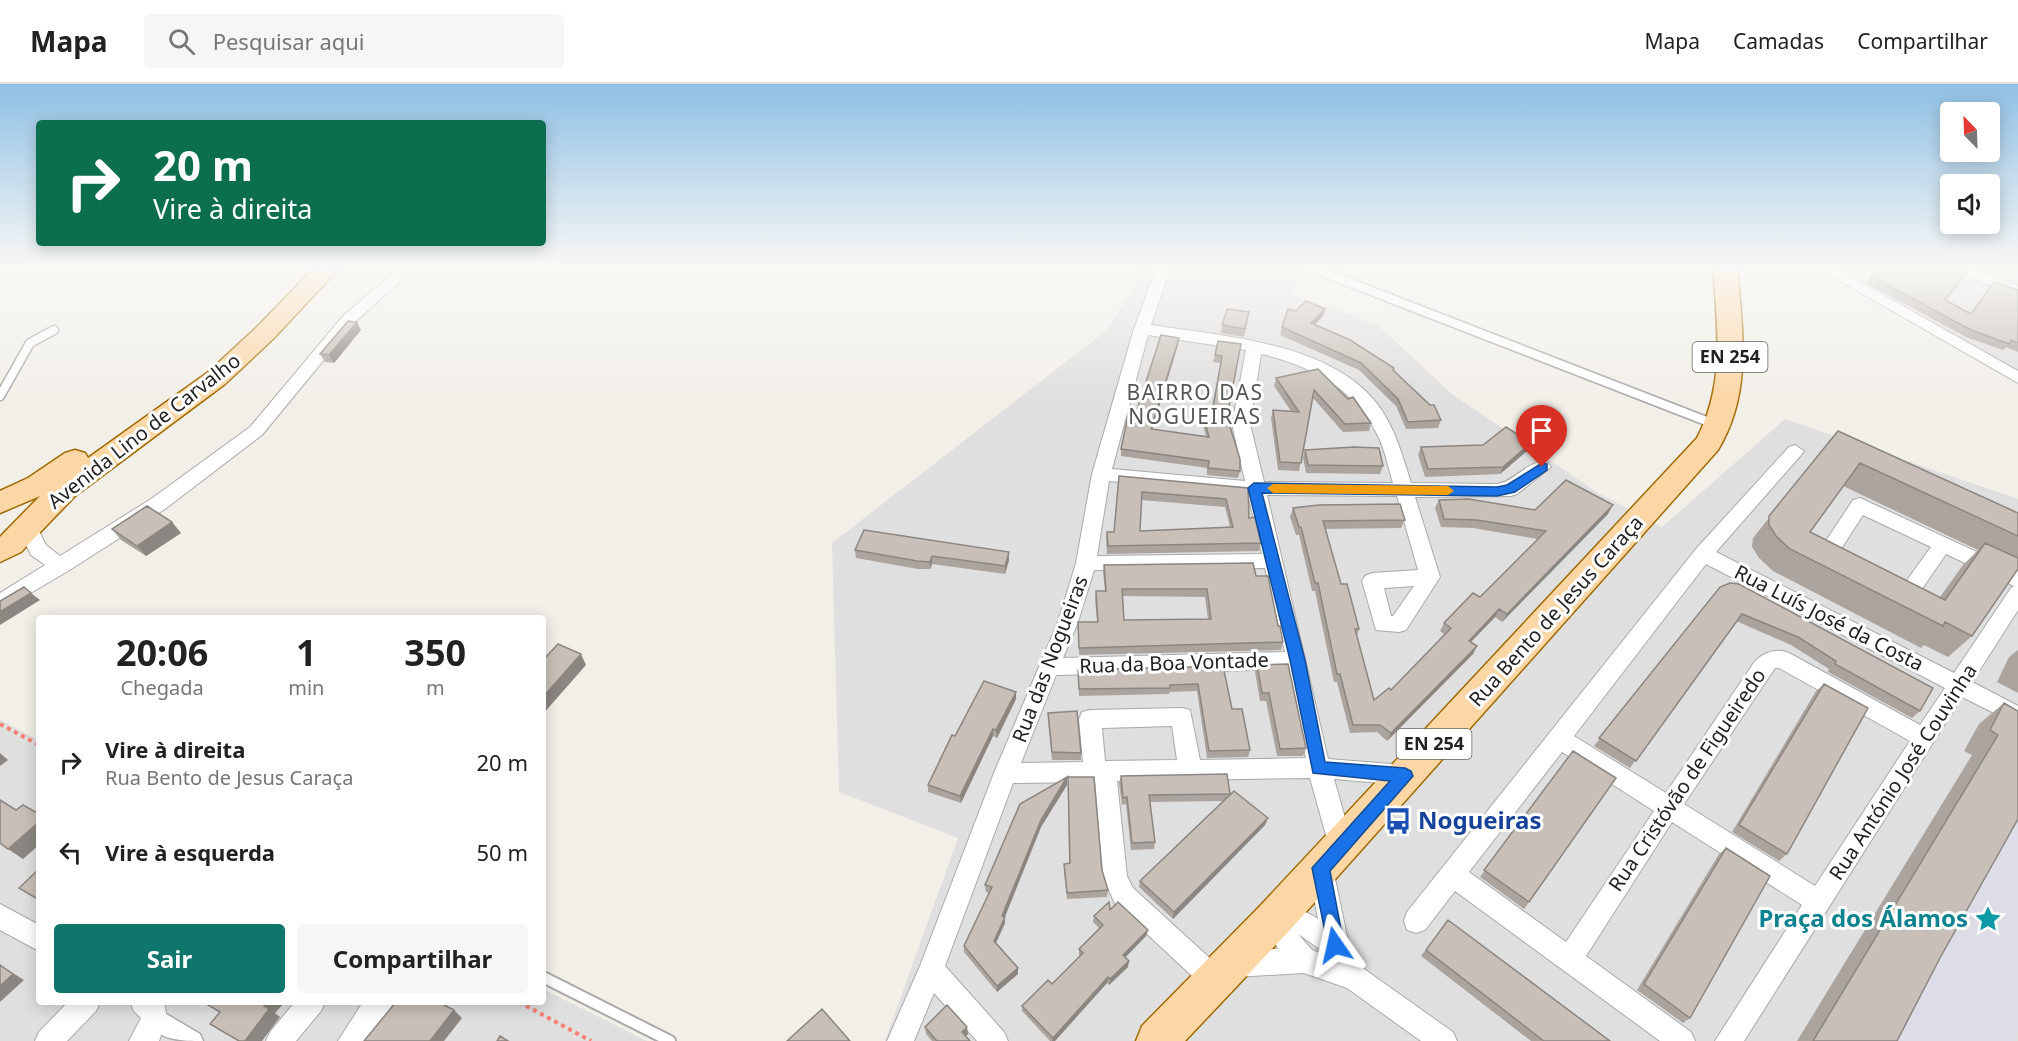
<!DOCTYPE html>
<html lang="pt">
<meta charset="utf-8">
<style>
body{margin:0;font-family:"Noto Sans",sans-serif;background:#f6f6f6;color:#222;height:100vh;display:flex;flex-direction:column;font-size:22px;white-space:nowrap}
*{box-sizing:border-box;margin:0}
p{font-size:20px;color:#767676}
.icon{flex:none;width:33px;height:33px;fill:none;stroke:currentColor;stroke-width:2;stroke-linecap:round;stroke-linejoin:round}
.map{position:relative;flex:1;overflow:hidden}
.details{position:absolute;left:36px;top:531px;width:510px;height:390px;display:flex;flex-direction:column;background:#fff;border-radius:6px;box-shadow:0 3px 15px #0003}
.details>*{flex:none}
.guide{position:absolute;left:36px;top:36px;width:510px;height:126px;border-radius:6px;box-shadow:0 3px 15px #0003;background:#0b6e4f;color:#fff;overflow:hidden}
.needle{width:39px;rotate:337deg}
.buttons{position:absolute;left:1940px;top:18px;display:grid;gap:12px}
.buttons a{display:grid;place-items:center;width:60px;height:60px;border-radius:6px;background:#fff;box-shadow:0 3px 15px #0003;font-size:30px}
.pin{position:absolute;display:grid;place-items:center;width:51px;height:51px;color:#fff;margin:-62px -26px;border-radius:50% 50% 50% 0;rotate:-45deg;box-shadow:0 0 6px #0007}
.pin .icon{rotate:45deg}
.me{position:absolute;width:66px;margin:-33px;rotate:349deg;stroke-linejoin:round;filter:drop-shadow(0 0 4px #0008)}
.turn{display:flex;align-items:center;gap:21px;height:126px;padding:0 18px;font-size:27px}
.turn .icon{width:78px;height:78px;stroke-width:2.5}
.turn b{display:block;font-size:42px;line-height:51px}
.eta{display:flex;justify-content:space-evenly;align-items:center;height:102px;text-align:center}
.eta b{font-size:36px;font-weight:700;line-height:42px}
.primary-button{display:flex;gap:12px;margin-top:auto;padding:12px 18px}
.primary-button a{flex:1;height:69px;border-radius:6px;background:#0f766e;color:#fff;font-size:24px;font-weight:700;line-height:69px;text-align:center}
.primary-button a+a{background:#f6f6f6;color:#222}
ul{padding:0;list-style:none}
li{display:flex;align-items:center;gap:18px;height:90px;padding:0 18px}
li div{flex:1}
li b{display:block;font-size:22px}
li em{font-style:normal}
header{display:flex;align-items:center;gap:36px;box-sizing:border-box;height:84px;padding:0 30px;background:#fff;border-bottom:2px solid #e0e0e0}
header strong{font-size:28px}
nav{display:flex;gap:33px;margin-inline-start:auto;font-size:21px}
.search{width:420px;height:54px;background:#f6f6f6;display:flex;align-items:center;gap:15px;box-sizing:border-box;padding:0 21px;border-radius:6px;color:#767676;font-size:22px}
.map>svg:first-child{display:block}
</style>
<header>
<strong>Mapa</strong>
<div class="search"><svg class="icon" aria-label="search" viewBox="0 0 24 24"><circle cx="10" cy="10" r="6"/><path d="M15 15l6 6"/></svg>Pesquisar aqui</div>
<nav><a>Mapa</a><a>Camadas</a><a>Compartilhar</a></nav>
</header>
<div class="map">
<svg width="2018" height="957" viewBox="0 0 2018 957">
<rect width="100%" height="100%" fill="#f2efe9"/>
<path fill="#e0dfdf" d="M1140,182h183l-33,27 88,32 74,69 146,99 64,34 123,-108 233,80v542h-1133l73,-203 -119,-46 -7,-249 275,-213 26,-41z
M1827,182h191v107l-151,-89z
M0,636l39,20v262h504v-13l104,52h-647z"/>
<path fill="#dddde8" d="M2018,724v222l-4,11h-121z"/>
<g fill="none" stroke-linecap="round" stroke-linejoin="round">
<defs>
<path id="service-far1" d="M1307,182l407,158
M0,312l30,-53 24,-13"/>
<path id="service" d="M543,893l127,64"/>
<path id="pedestrian" d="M156,924l44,26 3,7c-20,0 -48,0 -57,-23l3,-7z"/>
<path id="minor" d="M401,182h16l-62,56 -93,113 -97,74 -97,62 -68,40v-18l45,-28 -14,-10 -12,-25 3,-5h14l10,20 14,11 91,-57 99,-72 93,-111z
M1157,182h14l-20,59c70,11 174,17 223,75 20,24 28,54 37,83l86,1c18,-2 33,-27 51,-21l3,4 -34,27 -6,2 -96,1 25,80 -34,53 -7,2 -23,-2 -14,-49 3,-5 7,-3 46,-3 -21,-74 -130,-1 61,264 77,6 8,3 3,7 -3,7 -8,3 -71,-6 19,67 -4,8 -8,3 -8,-3 -4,-8 -19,-68 -193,3 10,95 6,12 92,84 4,9 -4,9 -9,4 -9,-4 -92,-86 -12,-28 -8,-94 -82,1 -68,183 59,66 4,9h-31l-43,-48 -20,48h-27l33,-75 74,-193 64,-151 18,-59 16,-89 41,-142zM1148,251l98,15 -14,74 13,57 -133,-12zM1261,270c47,11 94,34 116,80 8,15 11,33 16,49l-129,-1 -14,-58zM1109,397l139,13 14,60 -165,2zM1265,484l20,84 -222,6 15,-36 16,-52zM1414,502l-21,30h-2l-7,-28zM1288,585l18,89 -106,2 -10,-50 -8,-2 -92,2 -8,2 -3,7 4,43 -62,1 35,-88zM1172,642l5,34 -72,1 -3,-33z
M1814,182h18l186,105v12z
M1943,182h21l54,20v10l-73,-27z
M1795,361l9,6 -3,4 -85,97 238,121 57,-85 3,-2 -68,-32 -31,45c-11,4 -25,-3 -31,-13l3,-5 7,-3 11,5 26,-36 -68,-32 -22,34 10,6 3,5 -3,5 -7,2 -22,-10 -3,-5 3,-5 31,-47 7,-2 158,73v39l-46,72 46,24v19l-56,-28 -218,344h-29l87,-136 -130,-83 -86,134 105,76 4,9h-35l-205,-150 -30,39 -9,3 -9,-3 -3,-9 3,-9 289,-363 93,-102zM1706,480l239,124 -25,37 -131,-72c-13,-5 -24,-1 -34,8l-89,132 -92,-57zM1775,584h4l131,73 -95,145 -131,-82zM1562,668l92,59 -88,131 -97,-70z
M1321,774l9,3 3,8 15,72 16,28 89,63 4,9h-36l-74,-53 -43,-15 -69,4 -9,-4 -4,-9 4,-9 9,-4 43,-2 -15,-31 3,-9c18,-6 37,0 52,10l-9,-50 3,-8zM1298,850l29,20 1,2 -16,-6z
M0,820l39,21v26l-39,-21z
M68,918h32l-4,9 -29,30h-32l4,-9z
M130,918h34l3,16 -8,23h-30l12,-23 -7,-7z
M295,918h30l-4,9 -25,30h-30l4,-9z
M363,918l30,2 -25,37h-30z"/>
<path id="primary" d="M316,182h25l-67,72 -49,46 -150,112 -54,56 -21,10v-25l40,-41 -40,17v-22l28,-13 37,-25 10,-3 10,3 3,5 119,-85 50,-46z
M1713,182h24c5,64 16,126 -19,184l-429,481 -104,110h-49l6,-15 119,-121 436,-467c29,-55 20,-113 16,-172z"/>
</defs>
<use href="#service-far1" stroke="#a9a9a9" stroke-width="11"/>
<use href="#service" stroke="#a9a9a9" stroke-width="14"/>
<use href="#pedestrian" stroke="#a9a9a9" stroke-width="3"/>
<use href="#minor" stroke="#a9a9a9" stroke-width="2"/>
<use href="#primary" stroke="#a06b00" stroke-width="3"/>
<path stroke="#fa8072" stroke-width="4" stroke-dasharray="4 4" stroke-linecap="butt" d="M0,640l39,21
M519,918l72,39"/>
<use href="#service-far1" stroke="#fff" stroke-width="8"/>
<use href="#service" stroke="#fff" stroke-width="10"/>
<use href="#pedestrian" fill="#fff" fill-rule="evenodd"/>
<use href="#minor" fill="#fff" fill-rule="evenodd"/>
<use href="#primary" fill="#fcd6a4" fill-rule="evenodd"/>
</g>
<path fill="#aba49e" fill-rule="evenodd" d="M2010,182h8v3z
M1871,192l74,25 25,13 48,-24v62l-12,-5 -3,3 -37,-13 -100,-54z
M1296,227l27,5 -8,9 79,45 47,50 -3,8 -32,1 -10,-23 -37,-36 -79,-35 2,-8z
M1249,228l-5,25 -23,-4 1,-8z
M361,246l-27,33 -9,-1 -5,-8z
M1241,260l-14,73 13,54 -2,7 -31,-3v-7l-86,-12v-7l14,-33 43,-71 -26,85 54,6 -3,-11 1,-7 7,-1 10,-54 -8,-1 2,-7z
M1318,285l53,54 -2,8 -26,1 -30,-34 -14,73 -21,-1 -7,-52 2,-8 18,1 -17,-25 2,-8z
M1838,347l180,82v56l-46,67 -24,21 -24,-12 -3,3 -148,-77 -14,-13 -7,-11 1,-9zM1843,402l135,64 -15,15 -23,32 -130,-65z
M1531,359l-4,8 -27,23 -75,3 -7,-22 3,-8z
M1305,366l78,16 -3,8 -74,-1 -3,-15z
M1119,392l129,12 1,30 12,25 -2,8 -152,3 -1,-15 1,-7h7zM1141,416l84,7 5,20 -90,4z
M1439,416l96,10 73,4 -106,108 -7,-5 -24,25 6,4 -4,8 -86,87 -10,-9 -27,1 -13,-51h-3l-19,-91h-3l-13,-56h-3l-6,-18 3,-9 112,12 -4,8 -76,1 16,55 18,45 -2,6 17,65 17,-10 54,-55 -5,-4 4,-8 36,-26 58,-58 -65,-11 -32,-1 -6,-19z
M112,445l69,4 -35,23 -25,-16z
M855,466l154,10 -4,14 -73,-10 -2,5h-12l-62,-11z
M1104,481l152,11 22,50 5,16 -2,8 -202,5 -1,-33h19l-2,-23 1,-8h9l-2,-19zM1123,512l82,1 3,22 -84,1z
M1720,503l200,124 -8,7 -84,-46 1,-3 -38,-24 -55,-24 -106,147 -36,-22z
M2018,566v43l-21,-11 12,-25z
M1257,581l49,83 -3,8h-26l-11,-55h-6l-5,-29z
M1223,582l9,43 18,41 -2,7 -41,1 -10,-67 -27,1 -1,2 -90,2 -1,-26z
M1824,600l-37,170 -8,7 -47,-29 84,-141z
M1016,608v7l-19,39 -4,-2 -32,67 -33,-11v-7l27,-49z
M2004,619l14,8 -121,330h-100l175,-286 -8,-4 15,-27z
M1048,629l33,40v7h-29l-4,-40z
M1573,667l-44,151 -5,7 -44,-32z
M1121,692l109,18 35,31 -92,94 -34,-32 1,-6 83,-80 -73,1 5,40 -1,7 -23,1 -5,-46 -4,1 -3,-22z
M1067,693v8l-26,42 -36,90v6l-9,20 22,25v6l-21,18 -33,-40v-6l25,-53 -3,-1 -1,-7z
M1068,693l40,113 -1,7 -40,2 -3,-29v-6h5z
M1726,764l-36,170 -7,5 -46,-33 82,-136z
M1110,826l38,20 -2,6 -21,21 3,10 -19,18 -2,-2 -52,58h-5l-28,-30v-5l30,-22 28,-28 -1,-1v-6l21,-20 -7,-7 1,-6z
M1448,836l162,121h-79l-110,-85z
M925,943l43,7 -2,2 4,5h-38l-6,-7z"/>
<path fill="#8b8681" d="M1325,225l-2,7 -14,14 2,-7z
M357,238l4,8 -27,33 -5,-8z
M1179,254l-1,7 -28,91 1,-7z
M1531,359l-4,8 -27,23 3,-7z
M1613,421l-5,9 -106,108 5,-8z
M172,438l9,11 -35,23 -9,-10z
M1009,468v8l-4,14v-8z
M932,472v8l-2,5v-7z
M31,509l9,7 -40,25v-13z
M1499,525l-4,8 -31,32 5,-8z
M1477,562l-4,8 -86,87 4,-8z
M581,570l5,11 -43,49v-17z
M1016,608v7l-19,39 -1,-8z
M993,645v7l-32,67 -1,-7z
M0,669l8,7 -8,6z
M1067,693v8l-26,42 -38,94 2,-4v6l-11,24v-6l8,-25 39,-96z
M1268,734l-3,7 -92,94 1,-7z
M39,738v23l-16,14 -15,-10z
M1148,846l-2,6 -24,25 1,-6z
M1129,877l-1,6 -19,18 1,-6z
M0,881l24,15 -24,22z
M1018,884v6l-21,18v-6z
M1108,893l-1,6 -52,58h-3l1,-3z
M268,918h17l-10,11 5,4 -18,24h-17l19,-35z
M454,926l8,8 -18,23h-14z
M967,943l1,7 -5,5 -1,-7z"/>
<path fill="#c7bfb8" stroke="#8b8681" stroke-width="1.5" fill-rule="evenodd" d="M1880,182h76l12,5 -23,29 26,14 23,-32 24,8v53l-7,-3 -2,4 -38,-14 -100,-54z
M1306,217l19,8 -14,14 39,17 44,28 -1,2 37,35h4l7,15 -33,2 -10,-23 -37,-36 -79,-36 6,-18 8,2z
M1227,225l22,3 -4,17 -23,-4z
M348,237l9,1 -28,33 -9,-1z
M1161,251l18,3 -28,91 58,8 -5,-19 7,-1 6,-32 5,-29 -7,-1 3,-14 23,3 -14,73 13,42v12l-32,-3 1,-7 -88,-12 7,-34 7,1z
M1318,285l30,30 5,-2 18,26 -26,1 -31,-34 -13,73 -21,-1 -7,-52 26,2 -23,-34z
M1506,343l25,16 -28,24 -75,2 -7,-22 62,-2z
M1838,347l180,82v23l-158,-73 -50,69 135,68 40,-57 33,15v11l-46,67 -27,-14 -2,4 -153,-77 -14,-13 -7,-11v-9z
M1354,363l25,1 4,18 -75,-1 -3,-15z
M1119,392l129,12 1,30 6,-1 6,26 -153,3 -1,-14h7zM1142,408l84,7 7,28 -93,4z
M1566,396l47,25 -106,109 -8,-5 -30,32 8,5 -86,87 -11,-8h-27l-13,-51h-3l-19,-91h-3l-14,-56h-2l-6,-19 26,-3 81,-1 5,16 -82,1 18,63h6l12,45h-4l19,71 15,-12 2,2 60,-62 -7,-5 29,-30 7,4 66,-66 -69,-11 -33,-1 -5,-19 30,-1 66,11z
M147,422l25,16 -35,24 -25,-17z
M864,446l145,22 -4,14 -73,-10 -2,6 -13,-1 -62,-11z
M1253,479l3,13h12l10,50h2l3,16 -204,6 -1,-26h20l-2,-31h10l-2,-26zM1122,505h85l4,30 -87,1z
M1730,499l9,1 194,104 -13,23 -85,-47 1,-3 -38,-24 -56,-23 -106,147 -37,-23 121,-151z
M24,503l7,6 -31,19v-11z
M558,560l23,10 -38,43v-37z
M1288,580l18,84 -26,1 -11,-56h-7l-5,-28z
M1223,582l9,43h10l8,41 -41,1 -11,-67 -28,1v3l-91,1 -1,-19z
M984,597l32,11 -20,38 -3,-1 -33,67 -32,-11 24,-50 3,1z
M1824,600l44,24 -81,146 -48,-29z
M2004,619l14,8v108l-78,139 -43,83h-84l185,-306 -8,-5z
M1077,627l4,42 -29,-1 -4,-39z
M1573,667l43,27 -87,124 -45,-32z
M1227,690l3,20 -81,1 6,47 -23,1 -5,-46 -4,1 -2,-22z
M1067,693l-26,43 -39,96 3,1 -11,24 24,27 -21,18 -33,-40 28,-59 -7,-2 35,-81z
M1068,693h26l8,93 6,20 -41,3 -3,-29 6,-1z
M1234,707l34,27 -94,94 -34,-31z
M0,716l16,10 7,-5 16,9v8l-31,27 -8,-6z
M1726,764l44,28 -80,142 -46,-34z
M39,785v31l-20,-12z
M1109,818l1,8 8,-8 30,28 -25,25 6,6 -19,18 -2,-2 -55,61 -31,-32 26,-26 4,4 31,-31 -4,-4 24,-24 -9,-9z
M1448,836l162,121h-66l-118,-91z
M0,881l13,9 -13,12z
M203,918h65l-4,4 5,3 -24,32h-6l-29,-17 10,-12z
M396,918h42l16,8 -24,31h-66z
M947,921l20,22 -5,5 8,9h-33l-12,-14z
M822,925l28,32h-63z
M500,952l8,5h-11z"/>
<linearGradient id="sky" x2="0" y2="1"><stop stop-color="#8fc0e4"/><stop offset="0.58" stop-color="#f9f8f5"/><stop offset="1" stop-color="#f9f8f5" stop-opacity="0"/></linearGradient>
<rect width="2018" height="316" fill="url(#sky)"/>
<path fill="#1a73e8" stroke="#114b97" stroke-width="1.5" d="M1542,379l5,1v6l-32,22 -18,4 -235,-3 43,167 20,102 80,6 6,3 2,5 -83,95 14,74 -2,6 -7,3 -6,-3 -17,-83 78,-87 -77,-8 -23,-113 -42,-172 6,-5 243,4 10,-2z"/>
<path fill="#f59e0b" d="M1273,400l175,2 6,5 -6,4 -175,-2 -6,-5z"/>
<defs>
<symbol id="bus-bare" viewBox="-9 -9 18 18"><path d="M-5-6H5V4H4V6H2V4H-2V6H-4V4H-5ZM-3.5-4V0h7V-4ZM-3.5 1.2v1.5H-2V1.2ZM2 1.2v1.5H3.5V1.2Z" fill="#1a4fb4" stroke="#fff" stroke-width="2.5" paint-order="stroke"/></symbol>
<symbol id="sight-bare" viewBox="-9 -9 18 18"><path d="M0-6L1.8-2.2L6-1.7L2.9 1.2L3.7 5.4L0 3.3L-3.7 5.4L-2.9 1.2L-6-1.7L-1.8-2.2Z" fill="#0f9aa8" stroke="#fff" stroke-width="2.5" paint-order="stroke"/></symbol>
</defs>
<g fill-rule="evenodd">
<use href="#bus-bare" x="1379" y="718" width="38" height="38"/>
<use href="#sight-bare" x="1969" y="816" width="38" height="38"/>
</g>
<g text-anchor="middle" stroke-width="6" stroke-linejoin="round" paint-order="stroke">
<g fill="#fff" stroke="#646464" stroke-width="1.5">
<rect x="1692.5" y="258" width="75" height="30" rx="4.5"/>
<rect x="1396.5" y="645" width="75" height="30" rx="4.5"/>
</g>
<g font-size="18" font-weight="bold" fill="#222">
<text x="1730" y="279">EN 254</text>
<text x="1434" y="666">EN 254</text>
</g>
<g font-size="20" fill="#222" stroke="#fff">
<text transform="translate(144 347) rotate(-38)" y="7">Avenida Lino de Carvalho</text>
<text transform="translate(1556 527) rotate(-48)" y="7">Rua Bento de Jesus Caraça</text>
<text transform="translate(1829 534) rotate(27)" y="7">Rua Luís José da Costa</text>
<text transform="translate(1050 575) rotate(-69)" y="7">Rua das Nogueiras</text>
<text transform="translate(1174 579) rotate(-2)" y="7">Rua da Boa Vontade</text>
<text transform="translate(1903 688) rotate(-57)" y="7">Rua António José Couvinha</text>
<text transform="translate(1687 696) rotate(-56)" y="7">Rua Cristóvão de Figueiredo</text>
</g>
<g font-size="21" letter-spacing="1.5" fill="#555" stroke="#fff">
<text x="1195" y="316">BAIRRO DAS<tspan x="1195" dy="24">NOGUEIRAS</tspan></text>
</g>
<g font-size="24" font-weight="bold" fill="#164399" stroke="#fff" text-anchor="start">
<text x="1418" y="745">Nogueiras</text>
</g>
<g font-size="24" font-weight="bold" fill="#0d838f" stroke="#fff" text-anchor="end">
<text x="1968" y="843">Praça dos Álamos</text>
</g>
</g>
</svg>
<div class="buttons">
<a><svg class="needle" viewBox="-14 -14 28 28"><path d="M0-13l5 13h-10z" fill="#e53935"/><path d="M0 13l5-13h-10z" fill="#767676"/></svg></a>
<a><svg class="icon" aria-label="sound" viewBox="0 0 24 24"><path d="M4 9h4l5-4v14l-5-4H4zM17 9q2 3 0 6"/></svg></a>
</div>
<div class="pin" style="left:1542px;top:383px;background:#d93025"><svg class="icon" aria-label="arrive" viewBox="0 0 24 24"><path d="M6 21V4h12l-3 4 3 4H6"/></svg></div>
<svg class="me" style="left:1335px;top:861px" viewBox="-20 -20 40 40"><path d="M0-17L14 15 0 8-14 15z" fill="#1a73e8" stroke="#fff" stroke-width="4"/></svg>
<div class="guide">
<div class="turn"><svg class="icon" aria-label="right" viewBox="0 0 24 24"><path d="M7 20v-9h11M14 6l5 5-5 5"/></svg><div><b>20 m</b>Vire à direita</div></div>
</div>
<section class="details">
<div class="eta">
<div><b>20:06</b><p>Chegada</p></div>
<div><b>1</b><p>min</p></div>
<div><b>350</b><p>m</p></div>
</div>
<ul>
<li><svg class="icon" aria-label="right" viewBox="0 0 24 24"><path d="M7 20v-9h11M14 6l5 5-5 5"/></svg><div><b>Vire à direita</b><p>Rua Bento de Jesus Caraça</p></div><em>20 m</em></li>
<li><svg class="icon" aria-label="left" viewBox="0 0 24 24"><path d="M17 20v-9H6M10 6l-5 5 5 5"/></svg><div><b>Vire à esquerda</b></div><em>50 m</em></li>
</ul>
<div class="primary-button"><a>Sair</a><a>Compartilhar</a></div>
</section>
</div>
